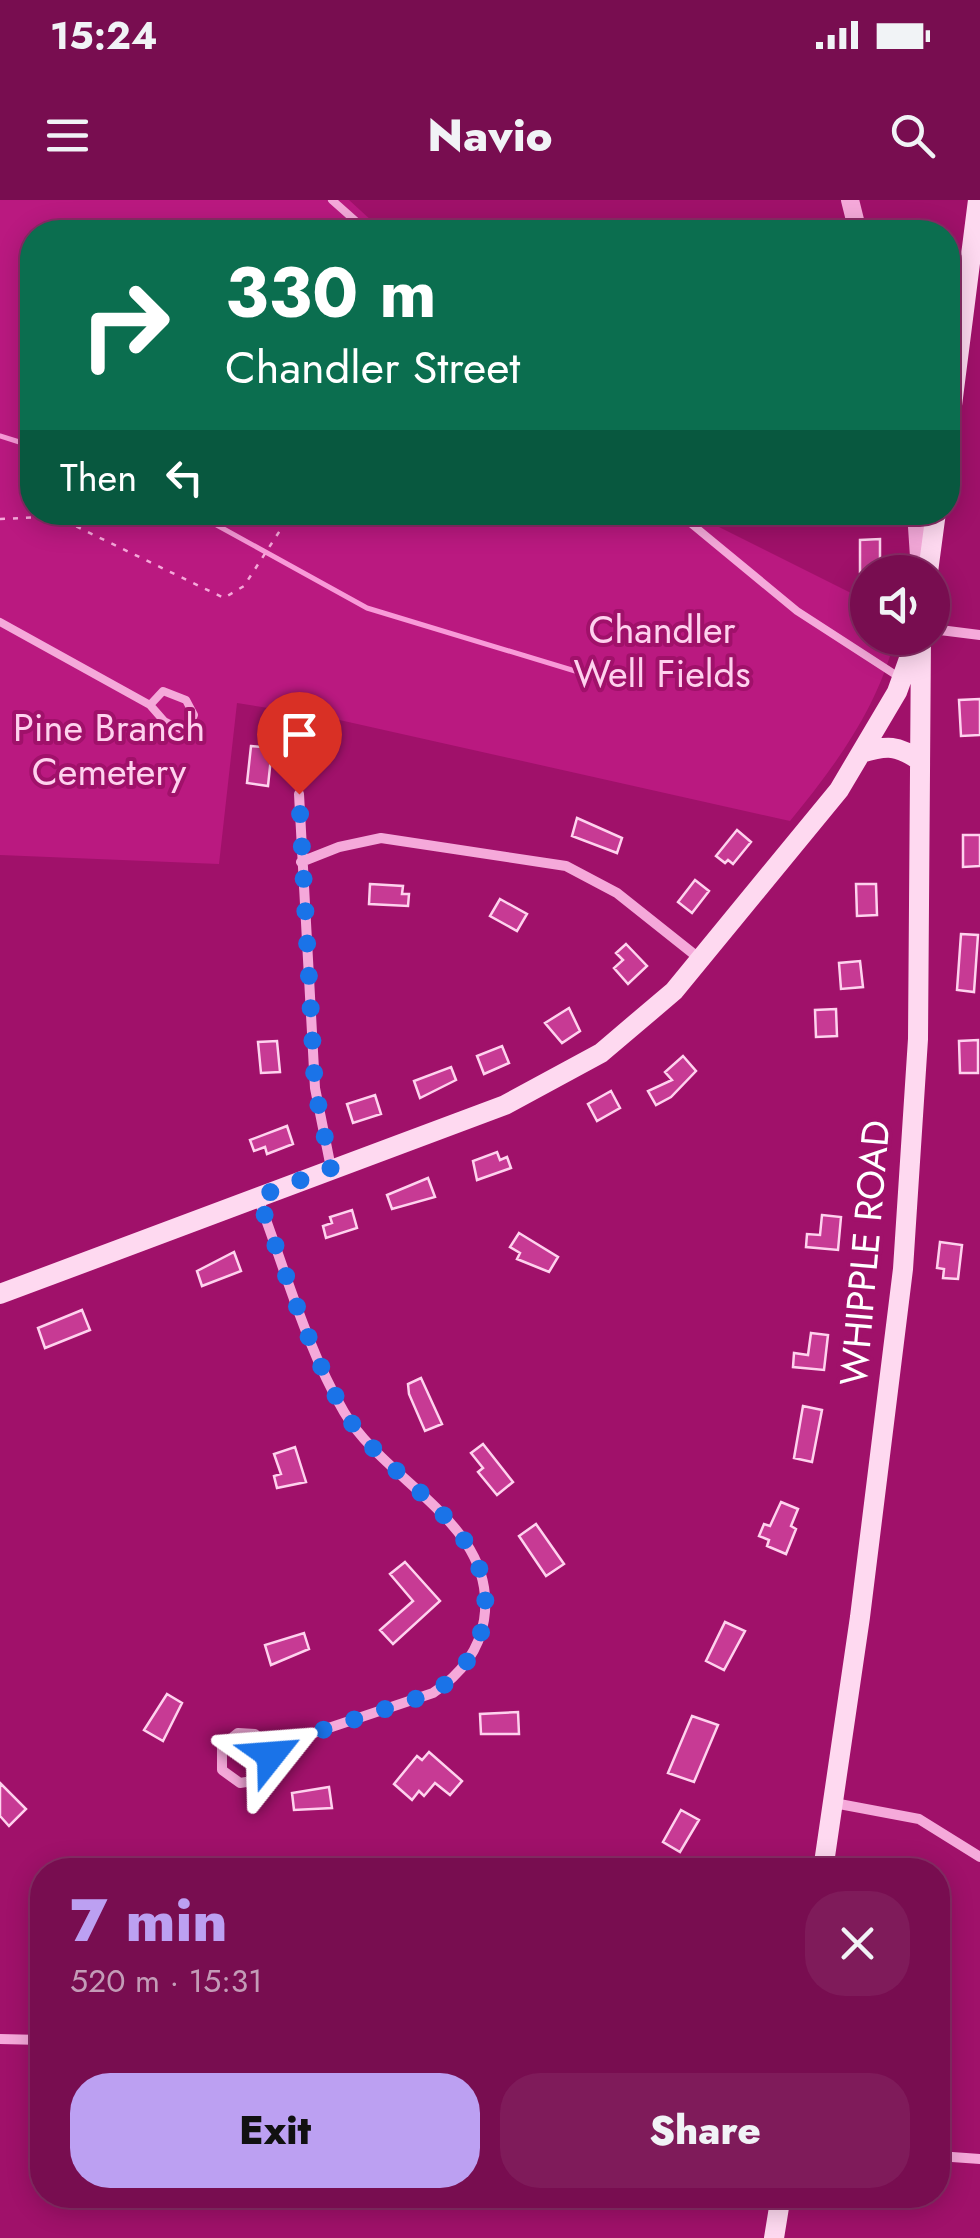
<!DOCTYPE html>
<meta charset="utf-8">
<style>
body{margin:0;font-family:Jost,sans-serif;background:#7f1b5a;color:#f1f3f6;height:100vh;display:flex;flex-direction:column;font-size:38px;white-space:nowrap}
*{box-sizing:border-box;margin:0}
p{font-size:32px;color:#c39cb7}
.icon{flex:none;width:55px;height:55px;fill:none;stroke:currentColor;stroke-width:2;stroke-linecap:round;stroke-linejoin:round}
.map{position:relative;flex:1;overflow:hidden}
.panel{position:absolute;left:30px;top:1658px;width:920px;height:350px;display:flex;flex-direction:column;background:#780d50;border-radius:40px;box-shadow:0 5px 25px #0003,0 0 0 2px #892d67}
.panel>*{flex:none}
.banner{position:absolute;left:20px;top:20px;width:940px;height:305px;border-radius:40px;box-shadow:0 5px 25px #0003,0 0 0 2px #892d67;background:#0b6e4f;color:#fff;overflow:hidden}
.buttons{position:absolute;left:850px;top:355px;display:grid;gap:20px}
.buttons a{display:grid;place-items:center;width:100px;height:100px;border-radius:50%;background:#780d50;box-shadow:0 5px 25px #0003,0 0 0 2px #892d67;font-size:50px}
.pin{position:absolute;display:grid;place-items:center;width:85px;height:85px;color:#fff;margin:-102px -42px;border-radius:50% 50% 50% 0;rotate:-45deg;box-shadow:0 0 10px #0007}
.pin .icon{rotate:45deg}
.me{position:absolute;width:110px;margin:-55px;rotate:62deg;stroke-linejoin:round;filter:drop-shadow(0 0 8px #0008)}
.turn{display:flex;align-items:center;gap:35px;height:210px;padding:0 40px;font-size:45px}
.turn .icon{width:130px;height:130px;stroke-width:2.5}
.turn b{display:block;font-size:70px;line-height:85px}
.then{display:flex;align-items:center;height:95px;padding:0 40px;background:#0003;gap:20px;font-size:38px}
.round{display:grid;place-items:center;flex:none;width:105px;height:105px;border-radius:40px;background:#7f1b5a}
.overview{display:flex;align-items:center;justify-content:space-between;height:170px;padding:0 40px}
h1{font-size:60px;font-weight:800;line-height:75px;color:#bca0f2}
.cta{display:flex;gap:20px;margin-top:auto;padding:20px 40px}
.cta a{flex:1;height:115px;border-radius:40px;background:#bca0f2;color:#111;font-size:40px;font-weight:800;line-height:115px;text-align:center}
.cta a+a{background:#7f1b5a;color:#f1f3f6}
.status{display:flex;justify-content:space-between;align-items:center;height:70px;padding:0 50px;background:#780d50;direction:ltr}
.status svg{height:28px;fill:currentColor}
header{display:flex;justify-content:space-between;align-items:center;height:130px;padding:0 40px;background:#780d50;font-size:45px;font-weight:800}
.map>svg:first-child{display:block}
</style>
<div class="status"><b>15:24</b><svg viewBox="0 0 49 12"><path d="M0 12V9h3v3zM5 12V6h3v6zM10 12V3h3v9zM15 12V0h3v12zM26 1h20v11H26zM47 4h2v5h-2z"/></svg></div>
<header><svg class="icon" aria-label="menu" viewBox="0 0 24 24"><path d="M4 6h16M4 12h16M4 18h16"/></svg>Navio<svg class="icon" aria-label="search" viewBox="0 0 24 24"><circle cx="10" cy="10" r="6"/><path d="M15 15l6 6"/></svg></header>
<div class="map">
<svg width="980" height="2038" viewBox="0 0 980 2038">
<rect width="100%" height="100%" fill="#a0116a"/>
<path fill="#ba1980" d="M0,0h349l35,32h-352v280l659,1 176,88 1,37h27c-17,70 -60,128 -105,183l-455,-102 -98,-16 -18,161 -219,-9z"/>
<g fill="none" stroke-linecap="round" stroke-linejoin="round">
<path stroke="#f89ad8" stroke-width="5" d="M0,236l32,10
M193,312l174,96 251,76"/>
</g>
<path fill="#c73a94" stroke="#fed2ee" stroke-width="2.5" d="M880,339v33h-20v-32z
M980,499v36l-19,1 -2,-36z
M251,546l21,2 -4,38 -21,-3z
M577,618l45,20 -5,15 -45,-17z
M737,630l14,12 -18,22 -5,-4 -3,3 -9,-7z
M963,635h17v31l-17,1z
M695,680l14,11 -17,22 -14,-11z
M370,684l33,2 -1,8h7l-1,12 -39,-2z
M856,684h20l1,31 -20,1z
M500,699l27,15 -10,17 -27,-15z
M961,734l17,1 -4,57 -17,-2z
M626,744l21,22 -19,18 -14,-16 9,-8 -7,-7z
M860,761l3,26 -22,2 -2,-26z
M569,808l11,23 -18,12 -17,-20z
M836,809l1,27 -21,1 -1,-27z
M978,840v33h-18l-1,-32z
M277,841l3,31 -19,1 -3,-31z
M502,846l7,17 -25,11 -7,-18z
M683,856l13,15 -25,26 -15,8 -8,-14 24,-11 -7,-8z
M451,867l5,13 -36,18 -6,-17z
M611,891l9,17 -23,13 -9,-17z
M375,895l6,19 -28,9 -6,-19z
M287,926l6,18 -26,10 -2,-7 -11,4 -4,-11z
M497,952l3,8 7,-3 4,11 -34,12 -4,-19z
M428,978l7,19 -43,12 -5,-14z
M352,1010l5,18 -31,10 -3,-12 9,-3 -2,-6z
M822,1015l19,2 -3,33 -32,-3 1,-13 13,1z
M519,1033l39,24 -9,15 -32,-13 3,-6 -10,-6z
M940,1042l22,3 -4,34 -15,-1 1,-9 -7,-1z
M234,1052l7,19 -39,15 -5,-15z
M82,1110l8,20 -45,18 -7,-20z
M811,1133l17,2 -4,35 -31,-3 1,-14 14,2z
M421,1178l21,46 -17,7 -16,-37 -1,-10z
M803,1206l19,4 -10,52 -18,-4z
M483,1244l30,38 -16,13 -19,-23 5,-4 -12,-15z
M295,1247l11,35 -29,6 -3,-12 7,-2 -7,-20z
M781,1302l17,7 -7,17 5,3 -10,25 -19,-8 2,-6 -10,-4 5,-12 6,2z
M536,1324l28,40 -18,12 -27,-40z
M405,1362l35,39 -47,43 -13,-14 33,-29 -23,-27z
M725,1422l20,9 -21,39 -18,-9z
M304,1433l5,16 -38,16 -6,-20z
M167,1494l15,9 -19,38 -19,-11z
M518,1512l1,22h-38l-1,-20z
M692,1516l26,9 -24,57 -26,-9z
M429,1552l33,29 -12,14 -15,-12 -11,13 -5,-5 -7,9 -18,-16 23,-28 5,4z
M0,1583l26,26 -17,17 -9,-10z
M329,1587l3,21 -38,2 -2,-17z
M681,1610l18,10 -19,32 -17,-10z"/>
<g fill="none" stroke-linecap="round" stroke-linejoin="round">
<path stroke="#f5a9da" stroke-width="2.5" stroke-dasharray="5 8" stroke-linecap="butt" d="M0,319l45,-2 20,4 159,77 20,-12 48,-74"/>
<path stroke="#f5a9da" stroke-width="8" d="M332,0l36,32
M677,312l120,99 102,66
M0,422l150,83 14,16 22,11 8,-17 -8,-15 -23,-9 -13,14"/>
<path stroke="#f5a9da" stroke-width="10" d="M932,429l48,6
M299,594l16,294 16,80
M301,662l38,-15 42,-9 185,28 51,27 83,66
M258,998c27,71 48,149 86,214 42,71 155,113 140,208 -5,32 -24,55 -51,73l-164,55 -14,-14 -17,-1 -16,13v24l18,13 18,-3 12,-16 -1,-16
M834,1603l85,16 61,38
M0,1839l42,1
M938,1956l42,3"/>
<path stroke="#f5a9da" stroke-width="18" d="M850,0l8,32
M916,312l4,60"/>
<path stroke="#fed9f0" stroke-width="20" d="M948,237l30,-237
M928,372l8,-60
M861,553c26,-8 37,-8 59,8
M0,1094l505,-189 96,-52 73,-62 165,-201 58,-98 17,-47
M823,1670l37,-253 43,-348 15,-230 3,-401
M774,2038l7,-43"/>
</g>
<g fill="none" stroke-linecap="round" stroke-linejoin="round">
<path stroke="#1a73e8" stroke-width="18" stroke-dasharray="0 32.4" d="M271,1555l-2,-7 164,-55c27,-18 46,-41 51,-74 15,-94 -99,-137 -140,-208 -38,-65 -59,-143 -86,-214l73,-29 -16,-80 -16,-294"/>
</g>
<g text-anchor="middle" stroke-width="8" stroke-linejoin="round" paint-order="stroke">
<g font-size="38" fill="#fed2ee" stroke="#a0116a">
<text x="662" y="443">Chandler<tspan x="662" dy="44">Well Fields</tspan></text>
<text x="109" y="541">Pine Branch<tspan x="109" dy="44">Cemetery</tspan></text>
</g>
<g font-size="38" fill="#fff" stroke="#a0116a">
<text transform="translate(865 1053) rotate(-85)" y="13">WHIPPLE ROAD</text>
</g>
</g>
</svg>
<div class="buttons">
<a><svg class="icon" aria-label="sound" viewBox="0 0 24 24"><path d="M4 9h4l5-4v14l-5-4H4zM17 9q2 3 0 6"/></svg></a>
</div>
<div class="pin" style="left:299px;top:594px;background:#d93025"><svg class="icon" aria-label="arrive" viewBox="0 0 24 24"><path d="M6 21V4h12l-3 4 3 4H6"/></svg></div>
<svg class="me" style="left:271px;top:1555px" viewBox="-20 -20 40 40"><path d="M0-17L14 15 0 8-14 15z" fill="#1a73e8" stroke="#fff" stroke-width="4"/></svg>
<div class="banner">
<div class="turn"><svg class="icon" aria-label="right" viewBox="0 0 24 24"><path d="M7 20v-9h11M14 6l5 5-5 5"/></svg><div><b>330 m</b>Chandler Street</div></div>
<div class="then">Then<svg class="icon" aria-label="left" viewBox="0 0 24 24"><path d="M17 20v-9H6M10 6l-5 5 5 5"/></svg></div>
</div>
<section class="panel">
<div class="overview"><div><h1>7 min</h1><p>520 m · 15:31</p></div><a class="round"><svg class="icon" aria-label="close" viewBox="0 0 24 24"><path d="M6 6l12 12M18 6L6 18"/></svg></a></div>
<div class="cta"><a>Exit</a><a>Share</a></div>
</section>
</div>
